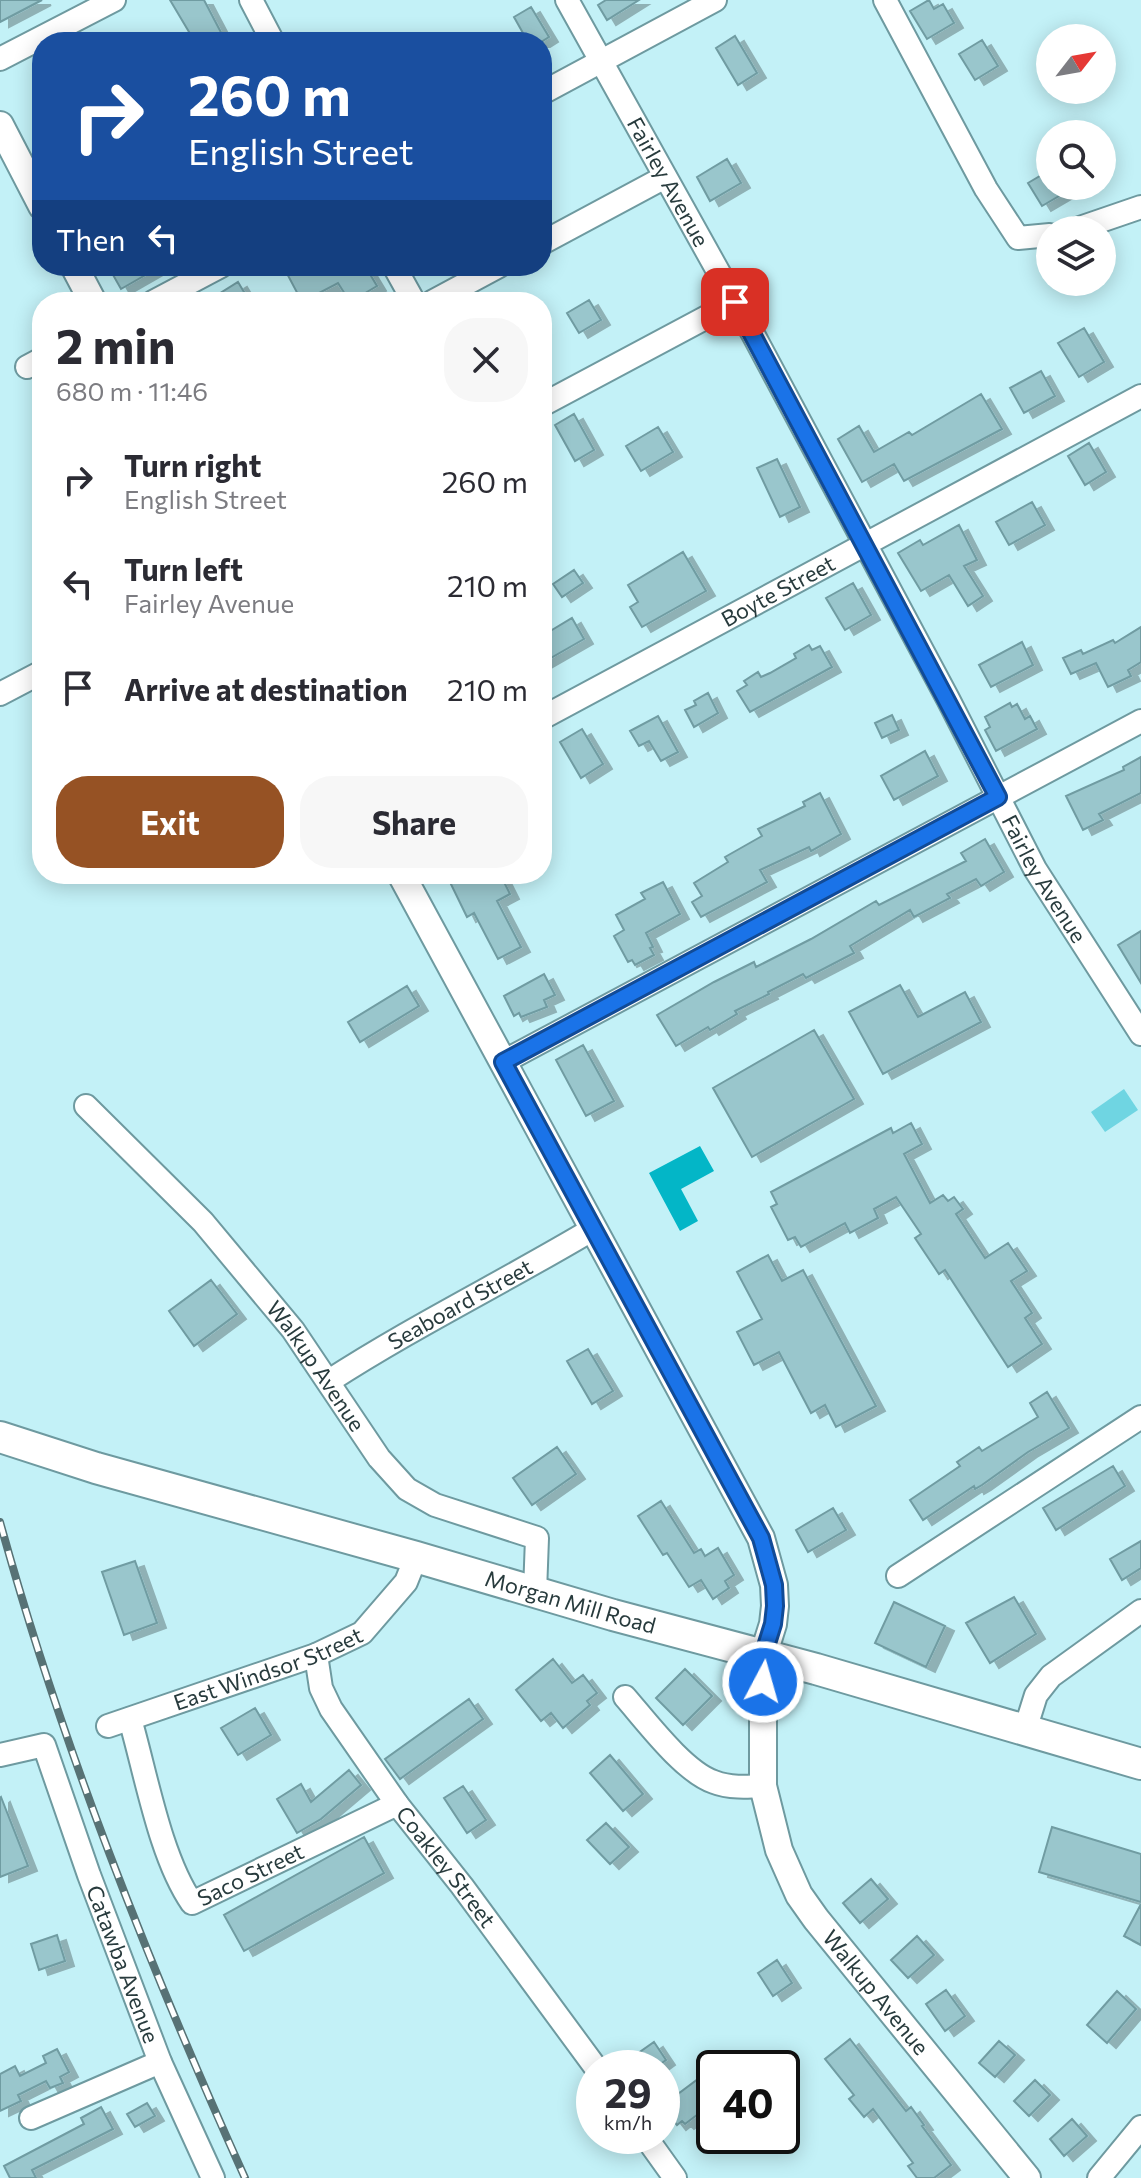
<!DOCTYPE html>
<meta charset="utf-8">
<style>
body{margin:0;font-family:Commissioner,sans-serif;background:#f7f7f7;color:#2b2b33;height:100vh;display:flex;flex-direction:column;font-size:30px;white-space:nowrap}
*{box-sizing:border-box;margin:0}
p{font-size:26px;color:#7c7c81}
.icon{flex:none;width:44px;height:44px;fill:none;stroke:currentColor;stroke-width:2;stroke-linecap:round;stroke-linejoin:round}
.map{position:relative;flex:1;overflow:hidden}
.side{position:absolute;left:32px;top:292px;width:520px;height:592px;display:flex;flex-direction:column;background:#fff;border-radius:32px;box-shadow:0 4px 20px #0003}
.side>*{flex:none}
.guide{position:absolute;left:32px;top:32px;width:520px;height:244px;border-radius:32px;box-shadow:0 4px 20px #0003;background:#1a4fa0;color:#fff;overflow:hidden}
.needle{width:52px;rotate:59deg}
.tools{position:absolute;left:1036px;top:24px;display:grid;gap:16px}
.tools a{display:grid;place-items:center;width:80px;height:80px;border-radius:50%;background:#fff;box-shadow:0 4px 20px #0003;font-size:40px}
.speed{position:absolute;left:576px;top:2050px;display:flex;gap:16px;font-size:40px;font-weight:700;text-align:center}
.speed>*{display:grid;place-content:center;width:104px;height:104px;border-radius:50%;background:#fff;box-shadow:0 4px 20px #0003;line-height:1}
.speed small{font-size:20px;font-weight:400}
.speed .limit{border:4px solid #111;border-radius:12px;background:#fff;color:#111}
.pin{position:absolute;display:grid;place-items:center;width:68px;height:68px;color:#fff;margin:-34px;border-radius:16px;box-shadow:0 4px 12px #0006}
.me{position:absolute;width:88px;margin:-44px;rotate:6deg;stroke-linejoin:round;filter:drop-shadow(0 0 6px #0008)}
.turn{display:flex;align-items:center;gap:28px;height:168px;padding:0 24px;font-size:36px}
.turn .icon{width:104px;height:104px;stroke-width:2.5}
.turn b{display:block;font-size:56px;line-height:68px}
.then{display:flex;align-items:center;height:76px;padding:0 24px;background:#0003;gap:16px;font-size:30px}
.round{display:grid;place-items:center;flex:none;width:84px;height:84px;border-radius:32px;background:#f7f7f7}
.head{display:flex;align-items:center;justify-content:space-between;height:136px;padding:0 24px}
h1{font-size:48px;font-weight:700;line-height:60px}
.action{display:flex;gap:16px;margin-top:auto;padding:16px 24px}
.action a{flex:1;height:92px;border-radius:32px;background:#965224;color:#fff;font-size:32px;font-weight:700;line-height:92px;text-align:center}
.action a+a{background:#f7f7f7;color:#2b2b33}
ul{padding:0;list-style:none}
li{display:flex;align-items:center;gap:24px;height:104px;padding:0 24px}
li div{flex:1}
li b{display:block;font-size:30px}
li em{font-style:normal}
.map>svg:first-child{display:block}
</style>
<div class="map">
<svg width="1141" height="2178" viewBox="0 0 1141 2178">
<defs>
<filter id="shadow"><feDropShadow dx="9" dy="5" stdDeviation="0" flood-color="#0004"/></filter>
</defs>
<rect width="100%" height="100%" fill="#c3f1f7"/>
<path fill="#6fd5e2" d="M1124,1089l14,21 -33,22 -14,-20z"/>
<path fill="#03b6c7" d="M700,1146l14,25 -33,18 17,32 -18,10 -31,-58z"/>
<path fill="#99c6cc" stroke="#709ca2" stroke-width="2" filter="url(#shadow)" d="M0,0h42l-42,22z
M170,0h34l22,42h-31z
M606,0h33l-32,20 -9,-15z
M929,0l5,9 9,-5 11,19 -27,16 -17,-28z
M531,7l18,30 -8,5h-13l-14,-25z
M735,36l22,37 -19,12 -22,-37z
M982,40l16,26 -23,14 -16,-26z
M727,159l14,24 -31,18 -13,-24z
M1050,170v16h26l-34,20 -14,-23z
M108,266h53l-40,23z
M283,266h82l12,20 -27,16 -12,-19 -36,19z
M238,282l12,20h-44z
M589,300l12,20 -22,13 -12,-20z
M1084,328l20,34 -25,15 -21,-34z
M1041,371l14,25 -31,17 -14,-25z
M981,394l21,35 -98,52 -10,-17 -32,18 -24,-43 21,-13 15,26 35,-20 3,3z
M574,414l20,36 -19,11 -20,-36z
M658,427l15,25 -32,19 -15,-25z
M1089,443l17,29 -21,13 -17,-29z
M777,459l23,48 -20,10 -23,-49z
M1032,502l13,23 -36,20 -13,-23z
M959,525l18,35 -13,6 19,30 -15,10 -19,-31 -28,16 -23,-38 22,-13 3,5z
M683,552l23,39 -64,36 -12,-20 8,-5 -10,-17z
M574,570l9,13 -21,14 -9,-13z
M853,583l18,32 -26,15 -19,-32z
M572,618l12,21 -42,24v-27z
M1141,627v35l-13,8 3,6 -23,11 -12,-24 -25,11 -8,-16 18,-8 2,4 30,-14 2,3z
M1022,642l11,23 -42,22 -12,-22z
M809,645l3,5 8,-4 12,21 -82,45 -13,-21 10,-6 -3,-4 14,-9 3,5 9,-4 26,-15 -2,-4z
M708,693l10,20 -24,14 -9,-17 11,-5 -2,-4z
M1010,703l2,4 5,-3 8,15 5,-3 7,13 -41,22 -11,-21 5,-3 -5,-10z
M892,715l7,15 -17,8 -7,-15z
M658,716l20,36 -17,9 -12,-20 -10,5 -9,-15z
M582,729l21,35 -22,14 -21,-36z
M925,751l13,25 -44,24 -13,-24z
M1141,757v36l-42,21 4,6 -20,10 -17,-34 58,-26 -1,-3z
M820,793l21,41 -30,17 -2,-4 -49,23 7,12 -66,35 -9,-15 10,-6 -8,-13 34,-21 -3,-5 37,-21 -4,-7 47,-23 -2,-4z
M985,839l19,33 -23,14 -5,-7 -29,15 3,4 -36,19 -4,-7 -60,36 4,7 -48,25 -3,-4 -35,18 1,2 -34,17 2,3 -27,16 -2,-3 -32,19 -19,-31 57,-33 40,-20 2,5 55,-28 65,-38 3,4 87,-44 -5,-8z
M446,874h54l10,20 -13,7 24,46 -23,12 -24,-46 -7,4z
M663,882l17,32 -34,19 7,14 -3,1 4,7 -19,10 -3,-5 -4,2 -14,-26 10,-6 -8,-15 29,-16 -4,-6z
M1141,931v52l-23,-38z
M544,974l11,21 -11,5 3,7 -26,10 -2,-4 -5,3 -10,-20z
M900,985l18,32 47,-25 16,30 -98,52 -34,-62z
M407,986l12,20 -59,36 -12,-20z
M814,1030l40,69 -102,58 -39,-69z
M583,1045l31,56 -28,15 -30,-56z
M911,1123l11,21 -18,10 26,49 13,-8 5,6 6,-4 9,12 -7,5 29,44 23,-15 19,28 -16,10 21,32 -7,5 17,26 -34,23 -63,-97 -6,4 -24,-36 6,-4 -25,-37 -22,12 4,9 -28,15 -5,-10 -44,24 -6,-10 -7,3 -17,-33 6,-3 -6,-12 120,-64 2,5z
M768,1255l14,26 21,-11 73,136 -40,21 -11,-22 -14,8 -32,-61 -25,13 -17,-33 25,-13 -25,-47z
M211,1280l26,34 -43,32 -25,-35z
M588,1349l25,42 -21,13 -25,-43z
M1047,1392l22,36 -41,24 -46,33 -7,4 -1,-3 -51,34 -13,-20 50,-34 -3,-4 22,-15 3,4 56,-34 -8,-14z
M557,1447l19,27 -44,31 -19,-27z
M1113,1466l12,20 -69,44 -13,-22z
M661,1501l33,52 7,-4 4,7 13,-8 16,27 -9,6 4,7 -16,11 -12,-19 -12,7 -22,-34 -4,2 -25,-39z
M833,1508l13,22 -38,22 -12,-22z
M1141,1541v27l-19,12 -12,-21z
M135,1561l22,62 -33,12 -22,-63z
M1014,1597l22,37 -46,29 -24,-40z
M894,1602l51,24 -19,41 -51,-24z
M553,1659l19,24 11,-8 14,18 -10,8 3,4 -27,23 -12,-15 -10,8 -25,-31z
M685,1669l27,27 -29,29 -27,-27z
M469,1699l14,20 -83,60 -15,-20z
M255,1708l16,27 -33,20 -17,-27z
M610,1755l33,39 -20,17 -33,-38z
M349,1770l12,15 -40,34 -24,14 -20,-34 24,-15 10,18z
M463,1786l23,34 -19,13 -23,-35z
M1,1797l27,69 -28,11v-79z
M606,1823l23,24 -19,17 -23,-24z
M1052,1827l89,27v48l-102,-30z
M364,1837l20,36 -140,78 -20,-36z
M871,1879l17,20 -28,24 -17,-20z
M1141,1904v41l-17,-9z
M57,1935l8,26 -26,9 -8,-26z
M917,1936l17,19 -26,23 -17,-18z
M777,1960l15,23 -19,13 -15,-23z
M946,1990l19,26 -20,15 -19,-27z
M1117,1991l19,18 -29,34 -20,-18z
M850,2039l56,72 5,-4 13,18 -2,1 29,39 -17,13h-17l-9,-12 5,-3 -40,-54 -9,8 -15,-18 5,-4 -29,-36z
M999,2041l16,14 -20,22 -16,-14z
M654,2042l12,18 -11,8h-13l-8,-12z
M57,2049l12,23 -9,5 3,6 -13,5 -4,-7 -28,14 3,6 -21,10v-37l15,-8 5,10 26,-13 -3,-7z
M698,2079l16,23 -29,22 -3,-3 -5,4 -15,-19z
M1035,2080l15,15 -21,21 -15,-15z
M147,2103l8,13 -20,11 -8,-13z
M101,2107l12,22 -81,41 4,8h-26l-6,-12 80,-42 -3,-6z
M1072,2119l15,17 -23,20 -14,-17z"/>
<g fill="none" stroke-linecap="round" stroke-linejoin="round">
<defs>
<g id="minor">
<path d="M251,0l22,42"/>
<path id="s1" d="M567,0l186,334 195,365 87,170 106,165"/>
<path d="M885,0l101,189 32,49 32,-3"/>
<path d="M0,59l114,-59"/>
<path d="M542,93l173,-93"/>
<path d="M1074,230l67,-23"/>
<path d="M542,243l123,-66"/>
<path d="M394,266l20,36"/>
<path d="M153,302l68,-36"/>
<path d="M432,302l67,-36"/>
<path d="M27,367l15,-8"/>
<path d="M542,405l193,-103"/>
<path d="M0,694l42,-22"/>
<path id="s2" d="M542,718l599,-322"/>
<path d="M503,1062l638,-341"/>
<path id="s3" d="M86,1106l117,116 90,108 86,128 28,31 28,16 102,33 -2,54"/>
<path id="s4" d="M329,1381c85,-55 177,-100 264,-152"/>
<path d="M898,1576l243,-159"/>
<path id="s5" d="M316,1655l5,33 10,21 66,95 65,82 134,182"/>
<path d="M625,1697c21,24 59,75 89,85 15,6 33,5 49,4"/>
<path id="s6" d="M130,1719c16,55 30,138 62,184l205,-99"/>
<path id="s7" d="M108,1726l208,-71 46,-22 44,-51 10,-25"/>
<path d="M1025,1730l11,-35 15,-19 90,-65"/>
<path id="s8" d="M0,1755l44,-10 45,130 71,187 53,116"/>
<path d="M31,2118l129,-56"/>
<path d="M645,2136l30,42"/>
<path d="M1099,2178l42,-51"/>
</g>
<g id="tertiary">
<path d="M0,125l42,81"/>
<path d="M74,266l19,36"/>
<path id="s9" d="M401,874l360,664 13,47 1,21 -2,18 -10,32v130l16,64 20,45 17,24 211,259"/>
</g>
<g id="secondary">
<path id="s10" d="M0,1437l96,31 320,89 197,58 203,54 325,95"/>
</g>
</defs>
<use href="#minor" stroke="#6e9aa0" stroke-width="26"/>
<use href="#tertiary" stroke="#6e9aa0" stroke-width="30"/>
<use href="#secondary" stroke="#6e9aa0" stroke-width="34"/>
<use href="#minor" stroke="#fff" stroke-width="22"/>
<use href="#tertiary" stroke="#fff" stroke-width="26"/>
<use href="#secondary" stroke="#fff" stroke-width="30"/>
<defs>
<path id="rail" d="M0,1522c62,225 149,443 245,656"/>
</defs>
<use href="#rail" stroke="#577275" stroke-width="8"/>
<use href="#rail" stroke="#fff" stroke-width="5" stroke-dasharray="15" stroke-linecap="butt"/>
</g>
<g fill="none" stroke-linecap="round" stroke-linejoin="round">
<defs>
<path id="route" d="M735,302l263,495 -495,265 258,476 13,47 1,21 -2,18 -10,32v26"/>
</defs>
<use href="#route" stroke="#114b97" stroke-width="20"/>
<use href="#route" stroke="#1a73e8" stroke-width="14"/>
</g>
<g text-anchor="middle" stroke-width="6" stroke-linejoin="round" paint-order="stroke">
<g font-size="22" fill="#283b3d" stroke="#fff">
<text dy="8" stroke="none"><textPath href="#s1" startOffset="208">Fairley Avenue</textPath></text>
<text dy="8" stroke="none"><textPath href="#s2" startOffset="268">Boyte Street</textPath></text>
<text dy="8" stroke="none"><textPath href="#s1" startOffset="1000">Fairley Avenue</textPath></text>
<text dy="8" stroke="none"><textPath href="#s4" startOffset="152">Seaboard Street</textPath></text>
<text dy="8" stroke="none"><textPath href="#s3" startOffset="348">Walkup Avenue</textPath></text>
<text dy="8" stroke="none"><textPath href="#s10" startOffset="594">Morgan Mill Road</textPath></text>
<text dy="8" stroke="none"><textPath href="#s7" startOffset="170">East Windsor Street</textPath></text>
<text dy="8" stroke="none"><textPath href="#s5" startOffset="252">Coakley Street</textPath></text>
<text dy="8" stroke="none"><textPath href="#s6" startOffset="260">Saco Street</textPath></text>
<text dy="8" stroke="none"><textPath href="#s8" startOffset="278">Catawba Avenue</textPath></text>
<text dy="8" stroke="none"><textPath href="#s9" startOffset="1246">Walkup Avenue</textPath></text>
</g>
</g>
</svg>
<div class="tools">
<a><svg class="needle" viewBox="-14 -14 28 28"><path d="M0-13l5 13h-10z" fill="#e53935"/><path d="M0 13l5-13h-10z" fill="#7c7c81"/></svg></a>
<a><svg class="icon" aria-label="search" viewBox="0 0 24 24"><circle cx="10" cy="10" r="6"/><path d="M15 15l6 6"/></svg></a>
<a><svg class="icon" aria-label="layers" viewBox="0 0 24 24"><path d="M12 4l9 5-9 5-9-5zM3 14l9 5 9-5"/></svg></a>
</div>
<div class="speed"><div>29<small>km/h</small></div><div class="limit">40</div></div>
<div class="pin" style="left:735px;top:302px;background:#d93025"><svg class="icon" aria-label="arrive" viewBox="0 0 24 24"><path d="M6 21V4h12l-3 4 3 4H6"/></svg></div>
<svg class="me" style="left:763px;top:1682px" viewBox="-20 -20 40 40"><circle r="17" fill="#1a73e8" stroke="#fff" stroke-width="3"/><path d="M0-11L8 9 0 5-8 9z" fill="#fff"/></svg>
<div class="guide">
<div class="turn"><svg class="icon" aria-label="right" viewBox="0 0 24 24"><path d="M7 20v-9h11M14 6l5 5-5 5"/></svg><div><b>260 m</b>English Street</div></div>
<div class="then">Then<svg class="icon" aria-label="left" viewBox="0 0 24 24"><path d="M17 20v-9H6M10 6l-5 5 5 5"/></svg></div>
</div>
<section class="side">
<div class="head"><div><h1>2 min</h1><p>680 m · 11:46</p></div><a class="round"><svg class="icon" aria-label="close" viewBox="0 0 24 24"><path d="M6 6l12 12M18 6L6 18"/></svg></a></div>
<ul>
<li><svg class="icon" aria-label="right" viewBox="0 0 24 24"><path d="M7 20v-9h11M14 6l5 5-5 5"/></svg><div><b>Turn right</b><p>English Street</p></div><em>260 m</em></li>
<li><svg class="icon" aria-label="left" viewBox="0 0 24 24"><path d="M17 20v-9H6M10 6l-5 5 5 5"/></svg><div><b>Turn left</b><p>Fairley Avenue</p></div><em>210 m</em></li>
<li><svg class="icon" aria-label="arrive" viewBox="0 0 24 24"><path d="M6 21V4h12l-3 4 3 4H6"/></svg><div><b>Arrive at destination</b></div><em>210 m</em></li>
</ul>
<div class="action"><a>Exit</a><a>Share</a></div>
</section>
</div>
